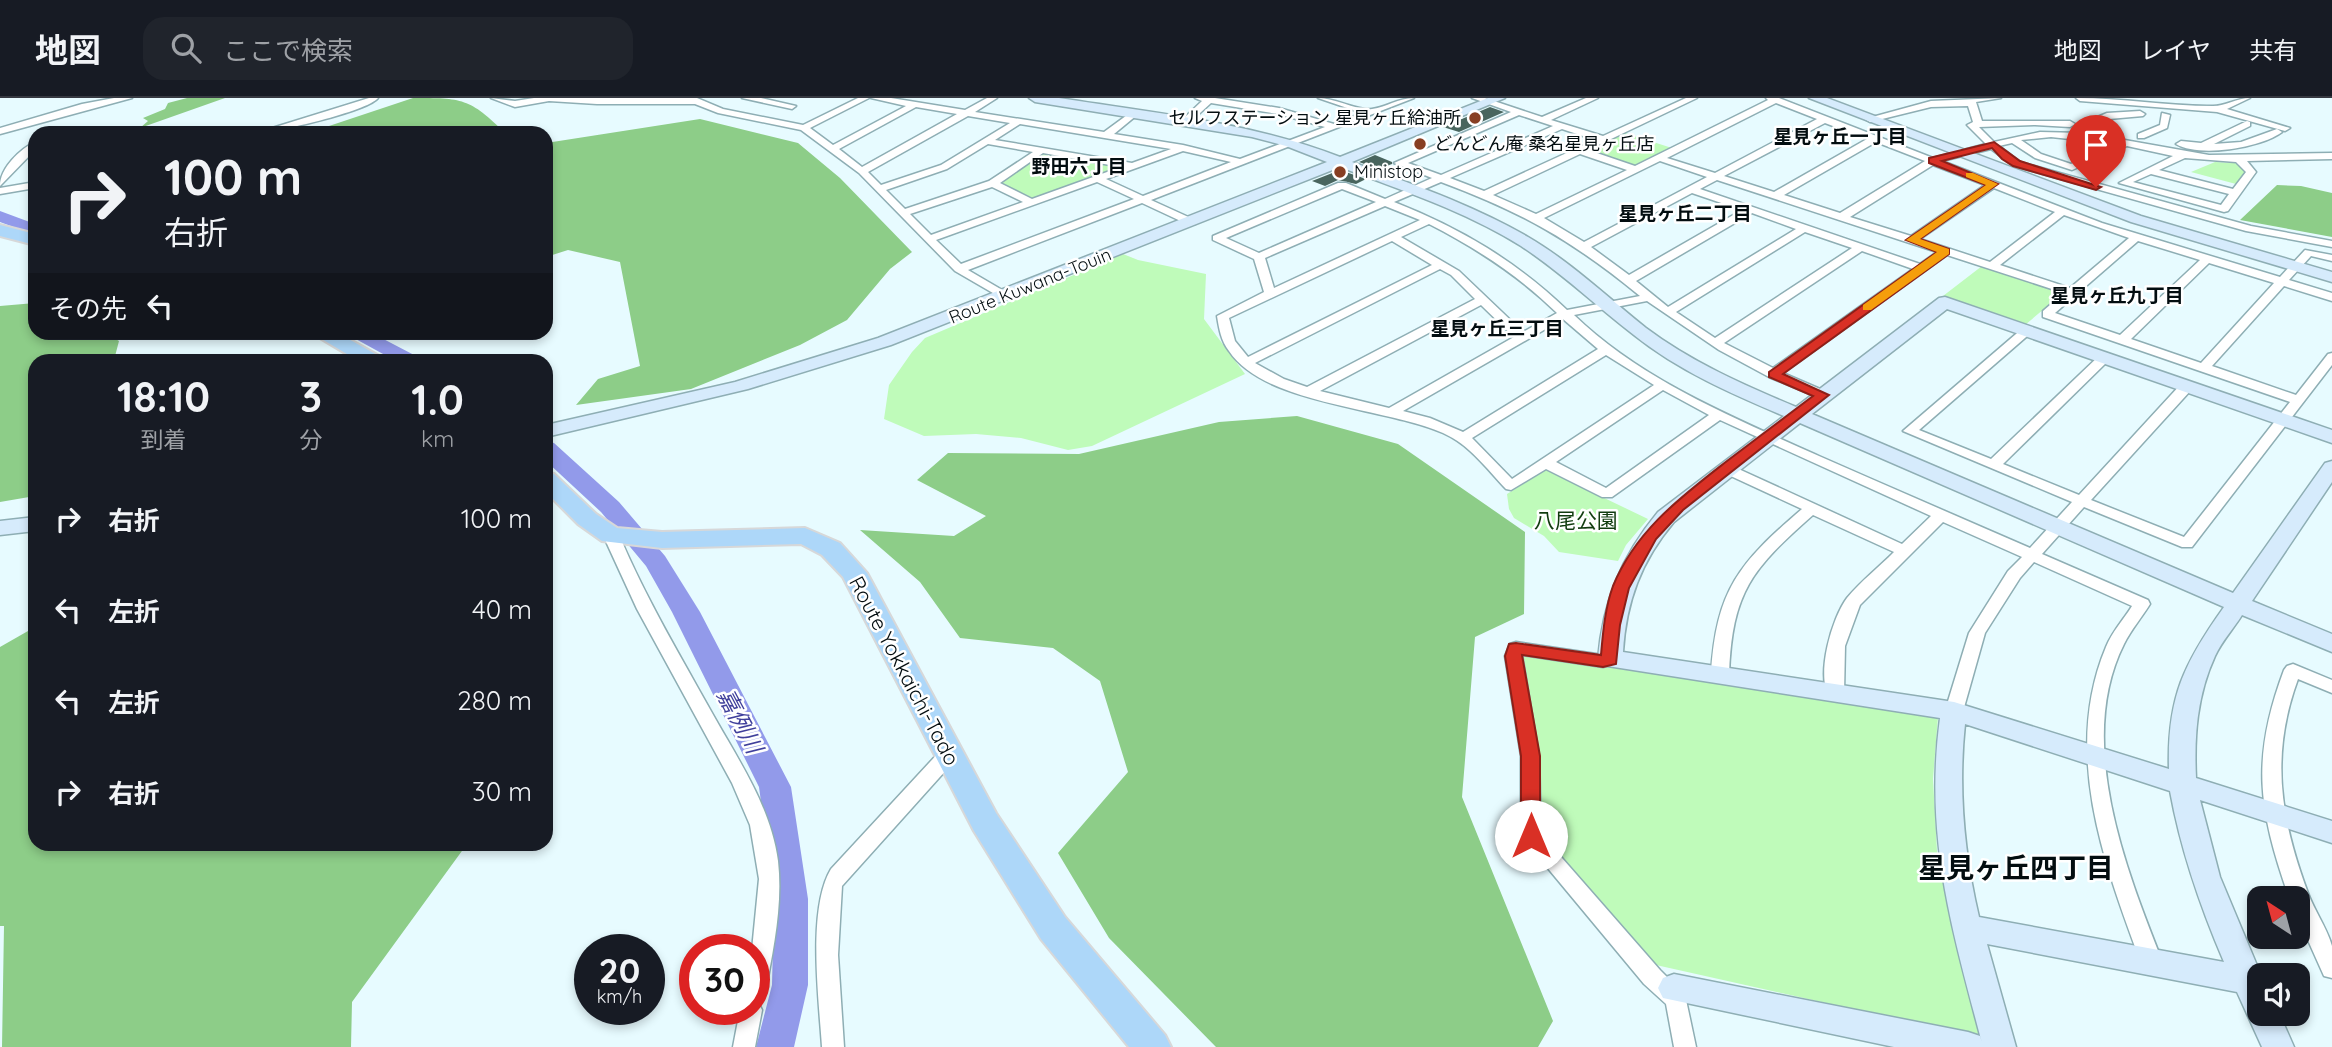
<!DOCTYPE html>
<html lang="ja">
<meta charset="utf-8">
<style>
body{margin:0;font-family:Quicksand,"Noto Sans JP",sans-serif;background:#20242c;color:#f1f3f6;height:100vh;display:flex;flex-direction:column;font-size:26px;white-space:nowrap}
*{box-sizing:border-box;margin:0}
p{font-size:23px;color:#9ea1a6}
.icon{flex:none;width:38px;height:38px;fill:none;stroke:currentColor;stroke-width:2;stroke-linecap:round;stroke-linejoin:round}
.map{position:relative;flex:1;overflow:hidden}
.panel{position:absolute;left:28px;top:256px;width:525px;height:497px;display:flex;flex-direction:column;background:#171b24;border-radius:21px;box-shadow:0 4px 10px #0003}
.panel>*{flex:none}
.banner{position:absolute;left:28px;top:28px;width:525px;height:214px;border-radius:21px;box-shadow:0 4px 10px #0003;background:#171b24;color:#f1f3f6;overflow:hidden}
.needle{width:46px;rotate:324deg}
.controls{position:absolute;left:2247px;top:788px;display:grid;gap:14px}
.controls a{display:grid;place-items:center;width:63px;height:63px;border-radius:14px;background:#171b24;box-shadow:0 4px 10px #0003;font-size:35px}
.speed{position:absolute;left:574px;top:836px;display:flex;gap:14px;font-size:35px;font-weight:700;text-align:center}
.speed>*{display:grid;place-content:center;width:91px;height:91px;border-radius:50%;background:#171b24;box-shadow:0 4px 10px #0003;line-height:1}
.speed small{font-size:18px;font-weight:400}
.speed .limit{border:10px solid #d22;background:#fff;color:#111}
.pin{position:absolute;display:grid;place-items:center;width:60px;height:60px;color:#fff;margin:-72px -30px;border-radius:50% 50% 50% 0;rotate:-45deg;box-shadow:0 0 7px #0007}
.pin .icon{rotate:45deg}
.me{position:absolute;width:77px;margin:-38px;rotate:0deg;stroke-linejoin:round;filter:drop-shadow(0 0 5px #0008)}
.turn{display:flex;align-items:center;gap:24px;height:147px;padding:0 21px;font-size:32px}
.turn .icon{width:91px;height:91px;stroke-width:2.5}
.turn b{display:block;font-size:49px;line-height:60px}
.then{display:flex;align-items:center;height:66px;padding:0 21px;background:#0003;gap:14px;font-size:26px}
.eta{display:flex;justify-content:space-evenly;align-items:center;height:119px;text-align:center}
.eta b{font-size:42px;font-weight:800;line-height:49px}
ul{padding:0;list-style:none}
li{display:flex;align-items:center;gap:21px;height:91px;padding:0 21px}
li div{flex:1}
li b{display:block;font-size:26px}
li em{font-style:normal}
header{display:flex;align-items:center;gap:42px;box-sizing:border-box;height:98px;padding:0 35px;background:#171b24;border-bottom:2px solid #363941}
header strong{font-size:33px}
nav{display:flex;gap:38px;margin-inline-start:auto;font-size:24px}
.search{width:490px;height:63px;background:#20242c;display:flex;align-items:center;gap:18px;box-sizing:border-box;padding:0 24px;border-radius:21px;color:#9ea1a6;font-size:26px}
.map>svg:first-child{display:block}
</style>
<header>
<strong>地図</strong>
<div class="search"><svg class="icon" aria-label="search" viewBox="0 0 24 24"><circle cx="10" cy="10" r="6"/><path d="M15 15l6 6"/></svg>ここで検索</div>
<nav><a>地図</a><a>レイヤ</a><a>共有</a></nav>
</header>
<div class="map">
<svg width="2332" height="949" viewBox="0 0 2332 949">
<rect width="100%" height="100%" fill="#e7fbff"/>
<path fill="#bffbba" d="M1625,35l47,15 -36,18 -49,-15z
M1046,54l77,15 -87,32h-6l-30,-16z
M2215,64l20,1 13,8 -12,13 -45,-12z
M1123,156l15,6 68,14 -2,45 41,55 -153,72 -24,4 -47,-12 -45,-4 -52,2 -40,-17 5,-34 23,-33 13,-14z
M1982,168l79,25 2,2 -38,32 -82,-29z
M1546,372l102,49 -22,26 -8,16 -59,-9 -15,-16 -30,-18 -5,-9 -2,-15z
M1528,557l410,62 -5,62 4,72 45,187 -326,-73 -117,-131 2,-70 -18,-107z"/>
<path fill="#8dcd88" d="M187,0h38l-85,30 8,-7 -5,-3 22,-9 3,-6z
M413,0c49,0 57,0 92,35h-197z
M700,21l98,24 42,35 72,74 -22,17 -43,51 -47,25 -109,44 -115,16 22,-26 42,-13 -20,-104 -52,-12 -22,7v-114z
M2277,87l24,1 31,7v44l-92,-17z
M35,205v29l71,1 13,8 -5,19h-79v136l-35,6v-196z
M1297,318l101,28 127,88 -1,82 -49,23 -13,160 91,224 -15,26h-322l-107,-109 -51,-85 70,-81 -28,-91 -47,-33 -93,-10 -40,-56 -60,-52 94,6 32,-20 -69,-36 31,-27 131,1 140,-32z
M35,529v217h432l-115,158 -1,45h-349l2,-121h-4v-279z"/>
<g fill="none" stroke-linecap="round" stroke-linejoin="round">
<path fill="#929aea" fill-rule="evenodd" d="M0,113l35,13v11l-35,-13z
M343,234h27l46,24 4,4h-26z
M546,343l8,2 65,59 46,54 35,56 91,175 17,112v86l-14,62h-38l16,-62 2,-86 -15,-112 -87,-175 -26,-46 -45,-54 -55,-51z"/>
</g>
<path fill="#49655e" d="M1490,9l14,5 -45,20 -16,-5z
M1375,57l17,7v2l-14,5 -19,-7z
M1340,72l26,9 -10,5 -18,-4 -13,6 -13,-5z"/>
<g fill="none" stroke-linecap="round" stroke-linejoin="round">
<defs>
<path id="street" d="M114,0h18l-132,36v-6l82,-24z
M369,0h9c-10,13 -103,35 -122,35z
M491,0l24,3 19,-3h163l26,11 80,16 55,-27h11l-59,30 23,17 73,-39 -35,-8h20l74,12 22,-12h10l-22,14 129,20 30,-22 5,3 -2,2 -23,19 69,11 57,14 85,-32 -47,-13 -67,-11 -22,20h-6v-4l19,-18 -7,-3h20l64,10 55,16 28,-11 -44,-15c17,0 40,13 54,11 15,-2 26,-11 42,-11l-263,102 44,20v4h-8l-45,-21 -174,67 41,24v4l-4,2 -50,-29 -96,-98 -58,-43 -83,-17 -23,-9h-98l-48,-3 -34,6zM916,9l41,7 -95,53 -23,-18zM968,18l42,7 -69,42 -60,20 -13,-13zM1020,26l151,25 -39,14 -137,-23zM988,46l45,8 -44,29 -84,28 -19,-19 61,-21zM1183,53l48,11 -88,34 -37,-17zM1043,55l78,14 -89,32 -32,-16zM1097,84l37,17 -173,65 -25,-24zM992,89l31,15 -92,33 -21,-21z
M742,0h19l35,8 -4,3z
M1472,0h13l57,19 44,-19h12l-47,22 52,16 83,-38h11l-109,52 47,16 133,-66 -2,-2h13l154,60 53,-14 -19,-19 6,-3 -5,-16 -37,1 -61,15 -5,-3 66,-18 70,-3 -25,4 6,19h88l5,3 -5,3 -35,-2 -56,2 15,15 46,-10 41,1v-9l26,-11 33,-2 5,3 -2,2 -34,3 -20,8 2,7 118,21 123,-2v6l-85,2 9,11 -28,39 -4,1 -105,-29 54,-27 -46,-10 -55,24 -37,-12 -23,-15 -13,3 21,16 231,64 81,15v6l-86,-16 -232,-65 -23,-17 -49,12 160,62 178,54 25,-27 27,5v6l-21,-5 -22,24 43,13v8l-48,-15 -72,80 84,29 32,-41 4,-1v12l-140,182h-10l-98,-40 -42,47 106,46 2,4c-8,13 -19,26 -26,40 -49,97 2,226 39,319l-3,7 -8,2 -8,-2 -3,-7c-37,-100 -79,-211 -35,-316 6,-15 18,-28 26,-41l-98,-44 -14,16 -35,55 -22,78 -3,5h-12l-3,-5 24,-78 39,-62 14,-14 -79,-35 -83,83 -15,41 -1,47 -3,4h-12c-13,-23 3,-79 18,-99 13,-16 32,-31 47,-46l-81,-37c-61,54 -81,76 -84,160l-3,4h-12l-3,-4c5,-85 28,-112 91,-166l-80,-37 -2,-3 2,-3h10l170,78 29,-28 -211,-96 -108,77h-10l-56,-28 -35,21 -5,-1c-20,-21 -36,-44 -63,-56 -59,-26 -178,-28 -214,-82 -8,-10 -10,-23 -12,-35l47,-24 -10,-33 -41,-19v-4l125,-53h8l39,16 47,-21 -38,-15 117,-51zM1776,5l41,16 -102,54 -48,-15zM1519,17l34,11 -112,49 -33,-12zM1825,25l42,16 -93,53 -50,-16zM1562,31l33,11 -111,51 -34,-13zM2051,39l65,7 -45,20 -30,-10 -20,-14zM1876,44l49,19 -85,52 -56,-18zM1580,56l47,16 -91,44 -43,-19zM2185,60l51,4 10,10 -13,17 -74,-19zM1660,63l47,16 -123,65 -40,-24zM1933,67l52,20 -74,51 -61,-19zM2151,76l78,20 -8,11 -88,-23zM1717,82l220,72 -17,12 -220,-75zM1441,84c81,30 132,59 199,114l-73,14c-51,-49 -107,-82 -173,-108zM1994,90l61,24 -65,50 -70,-23zM1342,91l34,13 -117,51 -33,-15zM1692,95l50,17 -113,65 -38,-28zM1385,108l35,14 -146,68 -9,-30zM1752,115l44,16 -128,78 -32,-26zM2064,117l65,23 -59,50 -70,-23zM1429,126c47,24 89,51 128,89l-34,19 -64,-61 -58,-34zM1805,134l47,16 -137,90 -39,-26zM1392,143l40,24 -184,92 -13,-16 -6,-23zM2138,143l62,19 -80,75 -65,-22zM1862,153l51,18 -140,99 -49,-25zM1947,157l117,38 -21,18v6l247,85 -106,135 -93,-37 101,-111v-6h-10l-103,112 -76,-31 105,-103v-6h-8l-109,104 -72,-29 114,-99 -2,-3h-8l-120,103 169,71 -42,46c-71,-31 -141,-61 -211,-92 -85,-38 -178,-76 -245,-141l73,-14 72,49 50,27 53,22 7,-4 -2,-3 -44,-19zM2209,165l65,20 -73,80 -70,-24zM1440,171l11,6 24,24 -168,88 -23,-8 -29,-16zM1481,207l33,32 -125,71 -69,-17zM1563,221l35,30 -135,83 -33,-14 -27,-7zM1606,257l48,30 -142,94 -40,-41zM1663,292l46,25 -103,73 -50,-26z
M2076,0c46,0 91,8 137,8 13,0 24,-8 37,-8l-23,11 63,19 -5,3 -68,-19 -137,-11z
M2162,15l8,2 -3,13 -23,10h-6v-4l22,-9z
M2247,23l3,1v4l-36,18 27,-2 36,-13 5,3c-21,16 -83,26 -106,12l5,-3 20,2z
M35,44v8l-35,36c0,-18 20,-37 35,-44z
M35,84v6l-35,6v-6z
M611,432l8,5c27,64 63,124 97,185 25,44 55,89 62,141 5,45 -5,89 -13,133l-3,7 -4,1 4,8 -7,37h-22l7,-37h14v-60h-2l7,-71 -9,-54 -18,-42 -95,-174 -34,-74z
M1516,544l87,13h13l3,4 -3,4 -13,4 -81,-12 17,101 2,78 119,136 10,10 12,1 14,66h-22l-8,-43 -22,-20 -123,-148v-80l-16,-100 5,-12z
M2293,566l39,16v13l-34,-14c-28,76 -18,139 10,214 6,17 19,35 24,53 0,10 0,23 0,32l-8,-2 -26,-58v-20l-9,-1c-31,-88 -38,-139 -5,-227l3,-4z
M949,649l7,2 2,5 -2,5 -114,127 -4,69 6,92h-22c-3,-47 -15,-138 9,-178l111,-120z"/>
<path id="secondary" d="M1029,0h30c95,15 191,24 281,59l148,-59h17l-153,64c60,22 121,43 176,75 43,25 79,60 118,91 45,34 98,57 150,79l143,-109 6,-1 387,133v13l-385,-134 -135,105 421,179 92,-130 7,-2v21l-80,119 80,33v18l-90,-37c-8,13 -20,26 -27,41 -18,39 -21,80 -19,122l136,43v22l-132,-43 20,77 41,98 -2,38h20l15,34h-32l-25,-55 -250,-48 29,103h-122l-231,-49 -5,-10 5,-10 11,-4 294,58 12,4 2,7c-30,-114 -58,-206 -42,-325l-339,-53 -3,-6c5,-58 23,-102 60,-147l126,-96c-52,-22 -105,-45 -150,-81 -38,-29 -73,-63 -113,-89 -56,-35 -120,-56 -181,-79l-449,178 -143,44 -202,48v-12l189,-43 143,-44 449,-176 -41,-16 -34,-9 -217,-35zM1800,325l424,184c-40,56 -57,91 -55,162l-215,-67 -331,-50c3,-50 18,-91 51,-130zM1965,626l205,67c11,60 30,115 54,171l-245,-45c-15,-64 -21,-127 -14,-193z
M1809,0h18l314,118 191,56v10l-201,-60z
M35,419v14l-35,4v-14z"/>
<path id="primary" d="M0,127l35,9v11l-35,-9z
M310,234h26l43,24 4,4h-26z
M546,374l8,2 42,40 21,14 45,4 143,-4 35,15 27,30 129,240 69,104 100,118 6,12h-42l-88,-108 -67,-108 -131,-254 -21,-22 -21,-11 -139,4 -60,-7 -24,-17 -32,-32z"/>
</defs>
<use href="#street" stroke="#8eaeb4" stroke-width="3"/>
<use href="#secondary" stroke="#8eaeb4" stroke-width="3"/>
<use href="#primary" stroke="#d7d8d9" stroke-width="4"/>
<use href="#street" fill="#fff" fill-rule="evenodd"/>
<use href="#secondary" fill="#d6ebfc" fill-rule="evenodd"/>
<use href="#primary" fill="#add7f9" fill-rule="evenodd"/>
</g>
<path fill="#d93025" stroke="#8d1f18" stroke-width="2" d="M1994,44l26,19 81,26 -5,3 -83,-24 -11,-7 -10,-11 -50,13 56,23 -78,55 29,10v5l-166,120 46,21 -146,115 -27,29 -27,49 -9,37 -4,39 -13,3 -81,-12 18,101v80l-2,5 -7,3 -7,-3 -3,-5v-80l-16,-100 4,-12 7,-1 85,12c2,-23 4,-47 12,-69 23,-56 68,-89 114,-125 29,-22 57,-43 86,-65l-44,-19v-5l168,-120 -31,-12 80,-55 -57,-22v-5z"/>
<path fill="#f59e0b" d="M1966,75h7l25,11 -78,55 29,10v5l-78,56h-8v-5l74,-53 -31,-12 80,-55 -20,-8z"/>
<g fill="#873e22" stroke="#fff" stroke-width="2.5">
<circle cx="1475" cy="20" r="7"/>
<circle cx="1420" cy="46" r="7"/>
<circle cx="1340" cy="74" r="7"/>
</g>
<g text-anchor="middle" stroke-width="5" stroke-linejoin="round" paint-order="stroke">
<g font-size="18" fill="#030d10" stroke="#fff" text-anchor="start">
<text x="1461" y="26" text-anchor="end">セルフステーション 星見ヶ丘給油所</text>
<text x="1434" y="52">どんどん庵 桑名星見ヶ丘店</text>
<text x="1354" y="80">Ministop</text>
</g>
<g font-size="18" fill="#030d10" stroke="#fff">
<text transform="translate(1030 188) rotate(-22)" y="6">Route Kuwana-Touin</text>
</g>
<g font-size="19" font-weight="bold" fill="#030d10" stroke="#fff">
<text x="1840" y="45">星見ヶ丘一丁目</text>
<text x="1079" y="75">野田六丁目</text>
<text x="1685" y="122">星見ヶ丘二丁目</text>
<text x="2117" y="204">星見ヶ丘九丁目</text>
<text x="1497" y="237">星見ヶ丘三丁目</text>
</g>
<g font-size="21" fill="#113c0f" stroke="#fff">
<text x="1576" y="430">八尾公園</text>
</g>
<g font-size="21" fill="#030d10" stroke="#fff">
<text transform="translate(904 573) rotate(62)" y="7">Route Yokkaichi-Tado</text>
</g>
<g font-size="23" font-style="italic" fill="#3f3f9b" stroke="#fff">
<text transform="translate(740 623) rotate(62)" y="8">嘉例川</text>
</g>
<g font-size="28" font-weight="bold" fill="#030d10" stroke="#fff">
<text x="2016" y="780">星見ヶ丘四丁目</text>
</g>
</g>
</svg>
<div class="controls">
<a><svg class="needle" viewBox="-14 -14 28 28"><path d="M0-13l5 13h-10z" fill="#e53935"/><path d="M0 13l5-13h-10z" fill="#9ea1a6"/></svg></a>
<a><svg class="icon" aria-label="sound" viewBox="0 0 24 24"><path d="M4 9h4l5-4v14l-5-4H4zM17 9q2 3 0 6"/></svg></a>
</div>
<div class="speed"><div>20<small>km/h</small></div><div class="limit">30</div></div>
<div class="pin" style="left:2096px;top:89px;background:#d93025"><svg class="icon" aria-label="arrive" viewBox="0 0 24 24"><path d="M6 21V4h12l-3 4 3 4H6"/></svg></div>
<svg class="me" style="left:1531px;top:738px" viewBox="-20 -20 40 40"><circle r="19" fill="#fff"/><path d="M0-13L10 11 0 6-10 11z" fill="#d93025"/></svg>
<div class="banner">
<div class="turn"><svg class="icon" aria-label="right" viewBox="0 0 24 24"><path d="M7 20v-9h11M14 6l5 5-5 5"/></svg><div><b>100 m</b>右折</div></div>
<div class="then">その先<svg class="icon" aria-label="left" viewBox="0 0 24 24"><path d="M17 20v-9H6M10 6l-5 5 5 5"/></svg></div>
</div>
<section class="panel">
<div class="eta">
<div><b>18:10</b><p>到着</p></div>
<div><b>3</b><p>分</p></div>
<div><b>1.0</b><p>km</p></div>
</div>
<ul>
<li><svg class="icon" aria-label="right" viewBox="0 0 24 24"><path d="M7 20v-9h11M14 6l5 5-5 5"/></svg><div><b>右折</b></div><em>100 m</em></li>
<li><svg class="icon" aria-label="left" viewBox="0 0 24 24"><path d="M17 20v-9H6M10 6l-5 5 5 5"/></svg><div><b>左折</b></div><em>40 m</em></li>
<li><svg class="icon" aria-label="left" viewBox="0 0 24 24"><path d="M17 20v-9H6M10 6l-5 5 5 5"/></svg><div><b>左折</b></div><em>280 m</em></li>
<li><svg class="icon" aria-label="right" viewBox="0 0 24 24"><path d="M7 20v-9h11M14 6l5 5-5 5"/></svg><div><b>右折</b></div><em>30 m</em></li>
</ul>
</section>
</div>
